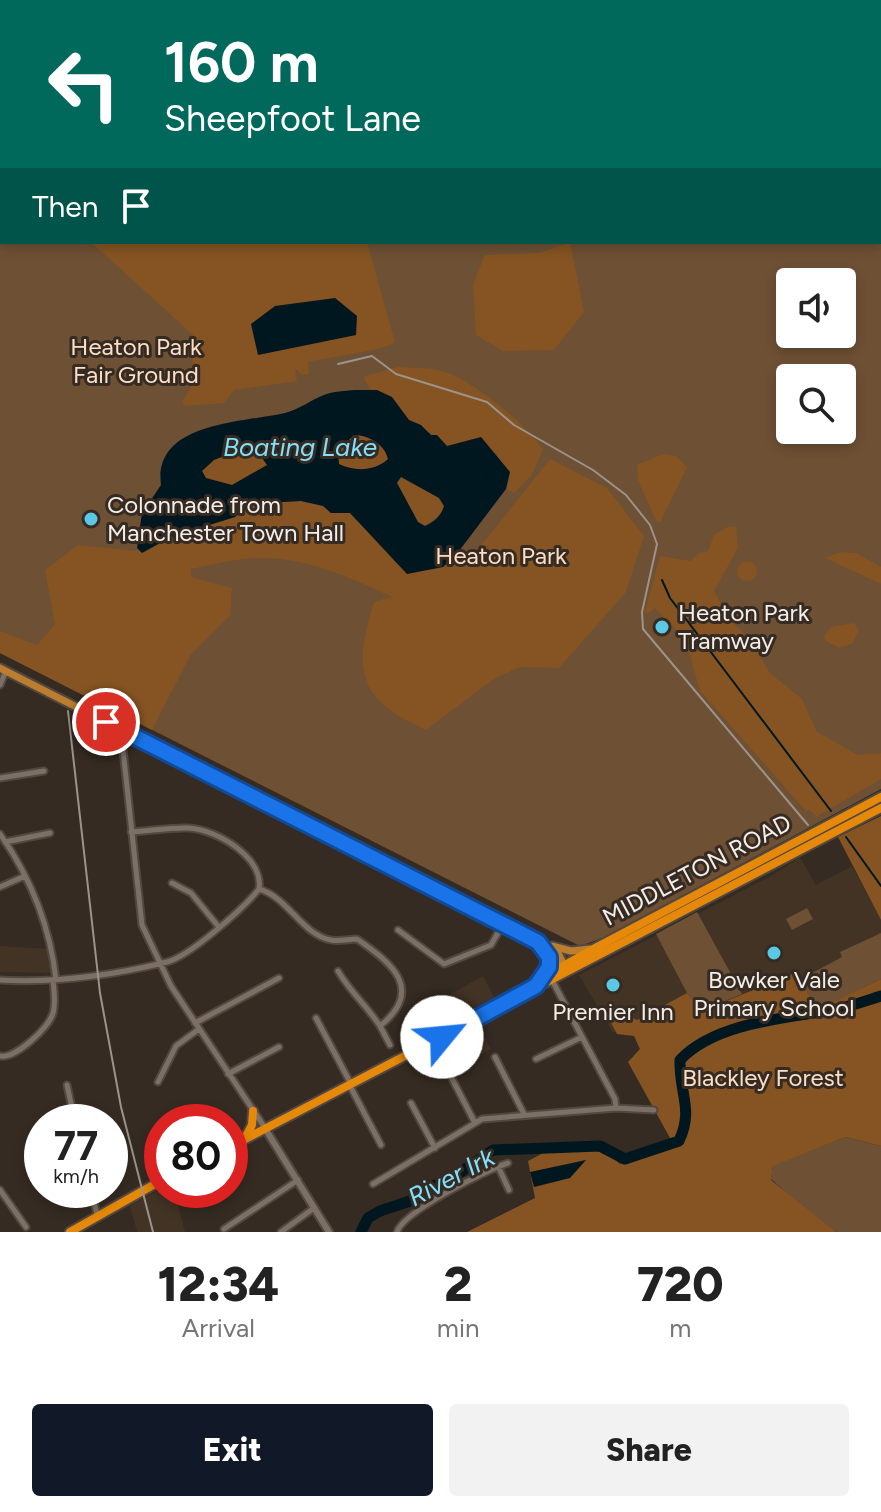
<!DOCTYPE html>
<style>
body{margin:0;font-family:Figtree,sans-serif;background:#f2f2f2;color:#222;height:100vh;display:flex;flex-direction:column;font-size:30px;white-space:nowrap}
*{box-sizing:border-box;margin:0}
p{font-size:26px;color:#767676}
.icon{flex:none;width:44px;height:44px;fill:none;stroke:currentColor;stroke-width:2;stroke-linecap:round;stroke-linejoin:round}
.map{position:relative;height:1232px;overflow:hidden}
.panel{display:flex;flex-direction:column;background:#fff;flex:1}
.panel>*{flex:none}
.hud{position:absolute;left:0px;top:0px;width:882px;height:244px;box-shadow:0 4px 12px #0003;background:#00695c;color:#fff;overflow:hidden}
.buttons{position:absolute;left:776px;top:268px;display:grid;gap:16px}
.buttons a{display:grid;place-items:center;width:80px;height:80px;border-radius:8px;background:#fff;box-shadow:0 4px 12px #0003;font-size:40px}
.speed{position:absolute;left:24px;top:1104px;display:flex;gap:16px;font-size:40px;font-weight:700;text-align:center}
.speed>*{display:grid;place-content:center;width:104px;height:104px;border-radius:50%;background:#fff;box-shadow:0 4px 12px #0003;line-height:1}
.speed small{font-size:20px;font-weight:400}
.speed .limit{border:12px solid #d22;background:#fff;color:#111}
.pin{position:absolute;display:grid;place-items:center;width:68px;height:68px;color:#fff;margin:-34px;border:4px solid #fff;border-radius:50%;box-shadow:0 2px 8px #0007}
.me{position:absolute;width:88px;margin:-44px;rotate:62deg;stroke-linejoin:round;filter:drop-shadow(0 0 6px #0008)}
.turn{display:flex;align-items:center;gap:28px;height:168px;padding:0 32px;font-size:36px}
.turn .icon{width:104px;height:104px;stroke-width:2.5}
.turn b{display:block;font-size:56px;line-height:68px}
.then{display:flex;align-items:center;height:76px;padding:0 32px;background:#0003;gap:16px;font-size:30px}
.eta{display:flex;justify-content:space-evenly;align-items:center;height:136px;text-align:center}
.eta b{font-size:48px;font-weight:800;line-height:56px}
.primary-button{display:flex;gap:16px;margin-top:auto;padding:16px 32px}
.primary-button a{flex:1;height:92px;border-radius:8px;background:#111827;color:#fff;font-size:32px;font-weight:800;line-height:92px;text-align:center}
.primary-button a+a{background:#f2f2f2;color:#222}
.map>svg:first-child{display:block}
</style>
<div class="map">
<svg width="881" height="1232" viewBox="0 0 881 1232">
<rect width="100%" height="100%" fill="#352b22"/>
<path fill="#423325" d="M800,857l16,28 36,-19 29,54v59l-64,32 -20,-39 -96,39 -14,-18 -74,40 -34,-58 194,-100z
M0,946l49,3 2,24 -51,-1z
M483,976l11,21 -74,39 -5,-11 9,-5 -4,-7 5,-5z
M480,1029l11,20 -39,22 -11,-22z
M162,1188l12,2 11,42h-48l-7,-26z"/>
<path fill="#6e5034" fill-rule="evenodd" d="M0,0h881v789l-276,148 -25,9 -580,-293zM2,2h878v240h-878zM790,282h52v52h-52zM790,378h52v52h-52z
M807,908l6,11 -21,11 -6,-11z
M697,912l45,82 -41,17 -14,-18 -31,-59z
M881,933v46l-64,32 -16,-32 41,-22 -2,-5z
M846,1137l35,9v86h-44l-9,-3 -57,-50 2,-14z"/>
<path fill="#855422" d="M319,0h177l-177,2z
M91,242h276l28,100c-8,8 -70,16 -87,20l1,12 -7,1 -7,-7 2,13 -63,9 -10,13 -39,3 -3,-4 9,-15 3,-51z
M570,242l14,70 -30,38 -51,1 -27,-16 -3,-51 12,-29 55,-2z
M398,367c14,1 30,0 44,4 28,7 87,55 101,79l-12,26 -17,17 -8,-4 4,-9 -14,-27 -39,-9 -10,2c-10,-11 -25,-17 -37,-26 -13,-9 -19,-29 -39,-30l-8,-13z
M355,434c14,1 30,11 33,25 -13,13 -33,13 -49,5l-1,-13z
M234,452l26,3 7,10 -35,20 -26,-7 -4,-7 12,-11z
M663,454l13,2 11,11 -27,56 -4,-3 -18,-40 -1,-15z
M550,459l57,29 37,48 -18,56 -67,76 -39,-1 -25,11 -69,52c-69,-31 -73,-59 -52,-128l18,-5c-40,-19 -87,-40 -132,-39 -22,0 -47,7 -69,11v8l41,11 -2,27 -39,39 -39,76 -152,-77v-22l37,14 18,-21 -10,-54 33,-25 58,6 1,-3 5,5 29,-16 64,-20 14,-13 52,-3 22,5 8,7h19l57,61 36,-7 13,-13 12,8z
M401,477l38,21 5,8 -2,7 -17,13 -7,-4 -21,-40z
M729,526l7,1 2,21 -24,43 15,28 21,21 20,33 32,26 15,33 41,23 23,-2v26l-65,38 -7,-8 -3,2 -106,-120 -11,-39 -10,-12 2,-5 -26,-27 -8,6 -2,-2 15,-56 31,5 8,-8 9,-2 6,-16z
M840,552l16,1 25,14v17l-56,-26z
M737 571a10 10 0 1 1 20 0a10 10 0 1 1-20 0Z
M854,623l5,7 -7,14 -13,4 -13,-7 -2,-4 7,-10z
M881,816v104l-43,-83z
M797,972l20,38 64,-31v167l-35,-9 -73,29 -2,14 65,52h-369l68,-34 -7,-37 17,-9 58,-3 17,15 55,-17 -47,-85 12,-13 -6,-13 -17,-2 -8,-15 15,-6 13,7 50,-27 15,18z"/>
<path fill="#00171f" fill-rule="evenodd" d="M335,298l22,18 -1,19 -98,20 -7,-31 24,-18z
M355,390h22l15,7 17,23 12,5 10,10h6l10,11 34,-9 29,35 -4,17 -47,62 -16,16 -36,7 -57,-61h-19l-8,-7 -22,-5 -51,3 -15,13 -64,20 -29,16 -5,-5 5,-35 19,-28c-8,-63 81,-62 124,-72 15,-4 26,-13 39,-18 9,-4 21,-4 31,-5zM354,435c15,0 31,10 34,24 -13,12 -33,13 -49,5l-1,-13zM234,452l26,3 7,10 -35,20 -26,-7 -4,-7 12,-11zM401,477l38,21 5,8c-3,10 -10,16 -19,20l-7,-4 -21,-39z
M586,1160l-16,18 -36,9 -4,-15z"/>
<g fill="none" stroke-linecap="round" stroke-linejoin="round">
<path stroke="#00171f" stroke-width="2" d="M386,2l5,-2
M662,580l8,18 161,213
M846,837l35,49"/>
<path stroke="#00171f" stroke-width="11" d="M361,1232l7,-14 12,-7 36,-12 6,-9 27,-10 44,-30 107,-4 25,13 54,-18c15,-32 0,-47 1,-81 35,-37 105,-42 153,-50 16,-3 32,-9 48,-14"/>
<defs>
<path id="street" d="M0,685l6,-14
M127,733l-4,17 19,175 29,61 94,142
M0,778l44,-7
M131,832c19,-1 39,-5 58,-4 29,2 75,30 70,61
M0,834c31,44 50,92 56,146
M5,842l45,-9
M172,883l19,10 27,33
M0,887l25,-11
M259,889c29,8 43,46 72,51 8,2 18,-1 26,-1 35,24 68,51 23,87 -13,-20 -29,-33 -42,-55
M398,930l46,34 47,-19 12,-21
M0,980c54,3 114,-5 167,-18 23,-6 77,-54 92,-73
M553,982l62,117 1,9
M316,1018l35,66
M195,1023l84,-45
M380,1026l10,19
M433,1042l41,79
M0,1056c15,3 49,-28 53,-43 3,-10 1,-23 0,-33
M495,1057l29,57
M536,1059l46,-22
M228,1074l51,-27
M158,1082l18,-36 23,-17
M67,1085l8,37
M350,1086l31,59
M411,1103l24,45
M36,1133l6,-1
M498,1166l11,24
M373,1184l109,-65 134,-11 38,2
M0,1190l26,37
M91,1190l6,24
M224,1229l74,-49
M281,1232l33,-24
M397,1232c6,-20 89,-62 111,-69"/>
<path id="secondary" d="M266,1130l63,102"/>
<path id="primary" d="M0,668l538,274 21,13 5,10
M552,946l19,5 19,-2
M545,950l19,15
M544,977l6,-12 -3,-12"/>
<path id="highway" d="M536,986l8,-9 51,-29 286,-151
M244,1140l8,-15 1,-14
M230,1147l651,-339
M70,1232l92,-52"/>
</defs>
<use href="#street" stroke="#514840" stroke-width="9"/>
<use href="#secondary" stroke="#514840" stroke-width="10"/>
<use href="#primary" stroke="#514840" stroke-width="11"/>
<use href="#highway" stroke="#514840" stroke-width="12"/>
<use href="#street" stroke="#7c7066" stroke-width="5"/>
<use href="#secondary" stroke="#7c7066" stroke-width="6"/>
<use href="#primary" stroke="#bc7e2e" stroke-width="7"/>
<use href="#highway" stroke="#e68809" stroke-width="8"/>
<path stroke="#9c938c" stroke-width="2" d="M338,364l34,-8 24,18 91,28 27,23 79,45 33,25 24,30 7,19 -15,68 1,17 165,196
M68,711l32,282 21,114 32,125"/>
</g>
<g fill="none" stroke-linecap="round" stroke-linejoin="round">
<defs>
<path id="route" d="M106,722l432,220 11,15v10l-13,19 -94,51"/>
</defs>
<use href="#route" stroke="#114b97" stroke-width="20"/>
<use href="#route" stroke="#1a73e8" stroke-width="14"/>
</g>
<g fill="#5bc8e6" stroke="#352b22" stroke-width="3">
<circle cx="91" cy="519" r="8"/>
<circle cx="662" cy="627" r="8"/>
<circle cx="774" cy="953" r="8"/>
<circle cx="613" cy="985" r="8"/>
</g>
<g text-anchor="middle" stroke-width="6" stroke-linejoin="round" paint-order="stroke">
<g font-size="24" fill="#fcdec4" stroke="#352b22">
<text x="136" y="355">Heaton Park<tspan x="136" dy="28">Fair Ground</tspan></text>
<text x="501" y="564">Heaton Park</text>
<text x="763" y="1086">Blackley Forest</text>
</g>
<g font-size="24" fill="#f5eee8" stroke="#352b22" text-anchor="start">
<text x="107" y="513">Colonnade from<tspan x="107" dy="28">Manchester Town Hall</tspan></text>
<text x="678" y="621">Heaton Park<tspan x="678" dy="28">Tramway</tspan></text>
<text x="774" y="988" text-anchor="middle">Bowker Vale<tspan x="774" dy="28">Primary School</tspan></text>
<text x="613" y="1020" text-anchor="middle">Premier Inn</text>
</g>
<g font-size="24" fill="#f5eee8" stroke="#352b22">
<text transform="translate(697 870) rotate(-28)" y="8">MIDDLETON ROAD</text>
</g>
<g font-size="26" font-style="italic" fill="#83e0fc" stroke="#352b22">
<text x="300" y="456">Boating Lake</text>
<text transform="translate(451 1177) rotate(-28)" y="9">River Irk</text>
</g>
</g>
</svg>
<div class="buttons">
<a><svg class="icon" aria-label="sound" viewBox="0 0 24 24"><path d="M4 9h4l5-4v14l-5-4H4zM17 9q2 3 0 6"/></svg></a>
<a><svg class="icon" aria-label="search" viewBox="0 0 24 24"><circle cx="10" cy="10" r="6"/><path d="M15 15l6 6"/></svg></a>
</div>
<div class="speed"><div>77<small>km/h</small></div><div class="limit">80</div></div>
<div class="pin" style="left:106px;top:722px;background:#d93025"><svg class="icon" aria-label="arrive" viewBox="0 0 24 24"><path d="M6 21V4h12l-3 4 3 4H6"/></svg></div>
<svg class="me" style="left:442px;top:1037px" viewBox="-20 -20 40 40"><circle r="19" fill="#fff"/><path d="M0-13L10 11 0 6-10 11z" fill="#1a73e8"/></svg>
<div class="hud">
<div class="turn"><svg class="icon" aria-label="left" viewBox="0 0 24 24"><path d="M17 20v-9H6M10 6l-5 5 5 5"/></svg><div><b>160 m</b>Sheepfoot Lane</div></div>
<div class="then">Then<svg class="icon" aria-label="arrive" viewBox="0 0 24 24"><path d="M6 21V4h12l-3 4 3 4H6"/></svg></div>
</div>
</div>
<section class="panel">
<div class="eta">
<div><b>12:34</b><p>Arrival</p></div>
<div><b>2</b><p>min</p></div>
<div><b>720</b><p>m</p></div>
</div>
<div class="primary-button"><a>Exit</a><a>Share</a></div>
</section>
